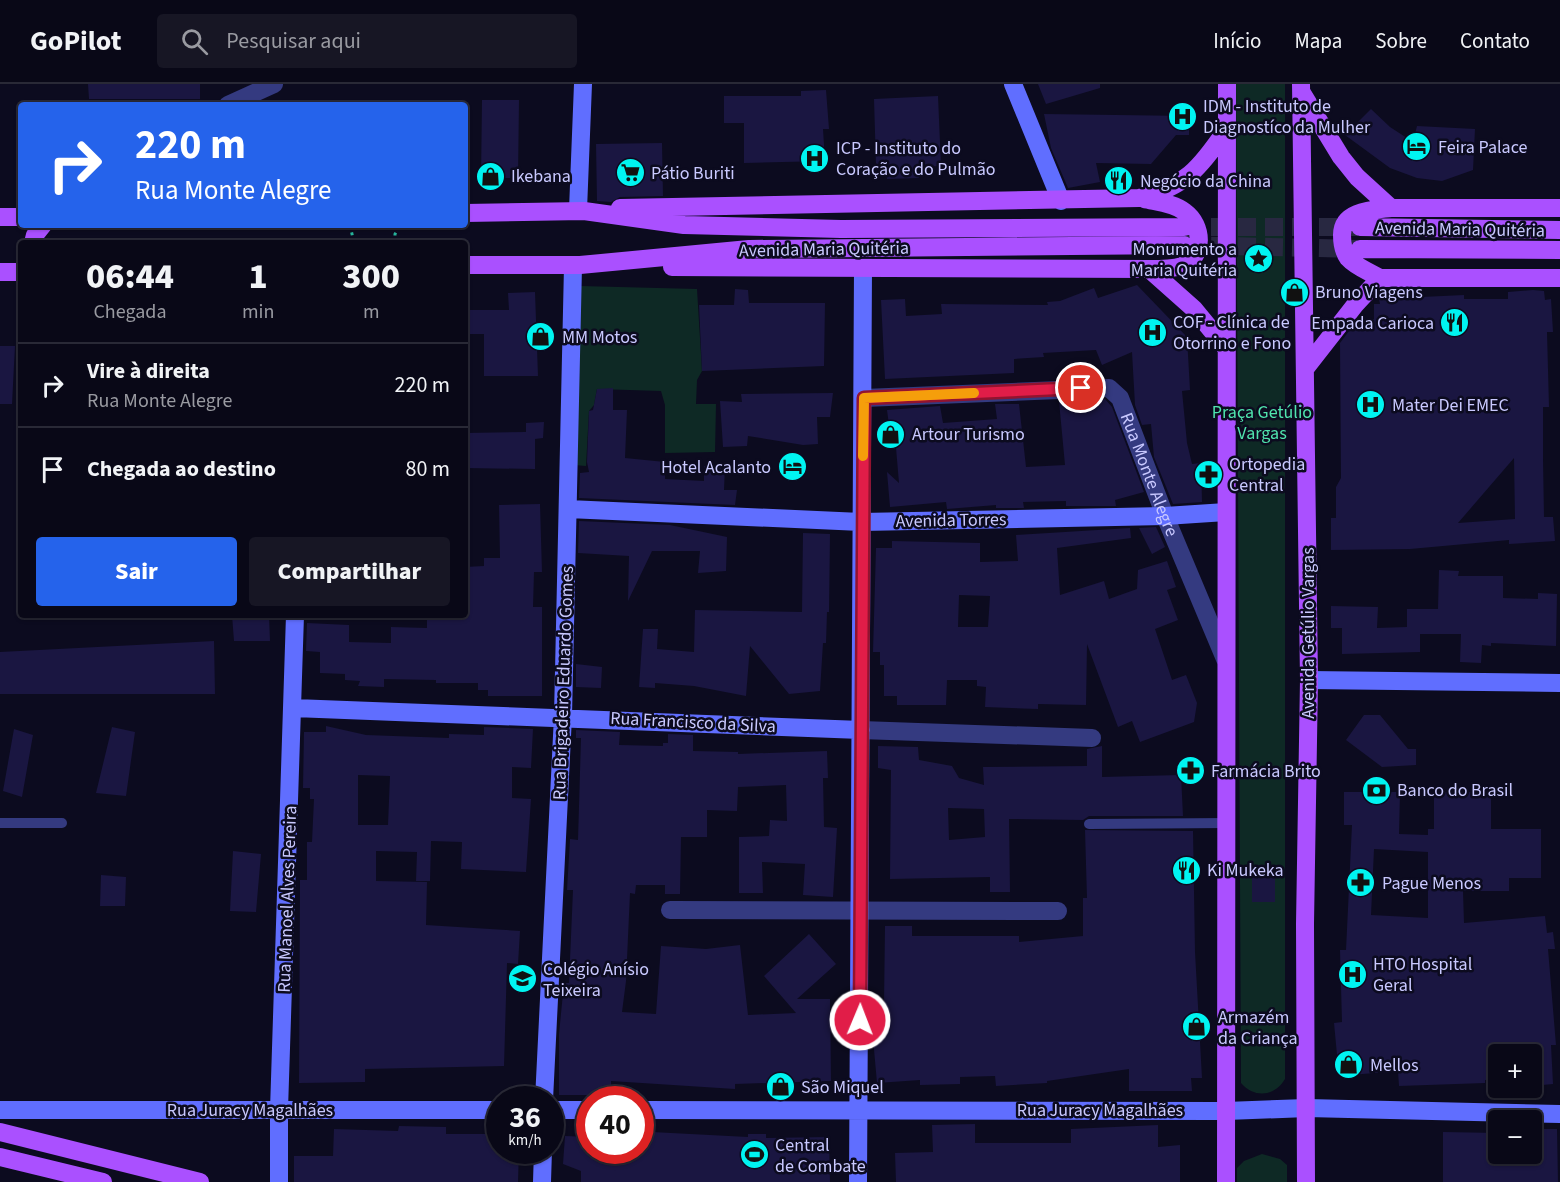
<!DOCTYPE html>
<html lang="pt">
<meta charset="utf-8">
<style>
body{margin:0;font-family:"Source Sans 3",sans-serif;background:#171624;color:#f1f3f6;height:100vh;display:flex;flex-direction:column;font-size:22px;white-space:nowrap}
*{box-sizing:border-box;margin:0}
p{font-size:20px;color:#999aa1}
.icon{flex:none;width:33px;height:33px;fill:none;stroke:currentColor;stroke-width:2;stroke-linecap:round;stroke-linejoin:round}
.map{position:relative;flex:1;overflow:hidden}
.sheet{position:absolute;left:18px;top:156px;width:450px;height:378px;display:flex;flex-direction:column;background:#090817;border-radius:6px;box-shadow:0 2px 4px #0004,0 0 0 2px #292936}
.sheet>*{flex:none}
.banner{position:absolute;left:18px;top:18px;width:450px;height:126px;border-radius:6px;box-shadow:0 2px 4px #0004,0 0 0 2px #292936;background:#2563eb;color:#fff;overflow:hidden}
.fabs{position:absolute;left:1488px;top:960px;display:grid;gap:12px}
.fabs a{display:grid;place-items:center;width:54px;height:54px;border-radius:6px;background:#090817;box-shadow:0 2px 4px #0004,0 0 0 2px #292936;font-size:30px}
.speed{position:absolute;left:486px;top:1002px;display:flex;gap:12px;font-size:30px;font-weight:700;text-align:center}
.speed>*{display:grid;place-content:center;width:78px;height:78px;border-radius:50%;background:#090817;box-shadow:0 2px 4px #0004,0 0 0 2px #292936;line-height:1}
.speed small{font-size:15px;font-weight:400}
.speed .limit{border:9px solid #d22;background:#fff;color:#111}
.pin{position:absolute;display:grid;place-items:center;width:51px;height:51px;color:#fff;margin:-26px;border:3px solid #fff;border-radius:50%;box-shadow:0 2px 6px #0007}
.me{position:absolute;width:66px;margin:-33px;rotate:1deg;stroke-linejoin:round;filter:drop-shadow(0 0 4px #0008)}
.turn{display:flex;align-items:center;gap:21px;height:126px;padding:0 18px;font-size:27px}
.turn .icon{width:78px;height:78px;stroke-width:2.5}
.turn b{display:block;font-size:42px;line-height:51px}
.eta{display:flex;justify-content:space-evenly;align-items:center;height:102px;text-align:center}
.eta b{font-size:36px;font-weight:800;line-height:42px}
.button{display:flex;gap:12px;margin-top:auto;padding:12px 18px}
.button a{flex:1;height:69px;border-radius:6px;background:#2563eb;color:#fff;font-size:24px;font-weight:800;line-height:69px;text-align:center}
.button a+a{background:#171624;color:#f1f3f6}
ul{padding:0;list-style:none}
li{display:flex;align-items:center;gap:18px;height:84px;padding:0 18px;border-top:2px solid #292936}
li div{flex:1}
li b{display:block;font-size:22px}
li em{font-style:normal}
header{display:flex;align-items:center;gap:36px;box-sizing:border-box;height:84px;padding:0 30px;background:#090817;border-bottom:2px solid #292936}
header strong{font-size:28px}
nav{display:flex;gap:33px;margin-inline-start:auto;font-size:21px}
.search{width:420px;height:54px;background:#171624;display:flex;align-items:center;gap:15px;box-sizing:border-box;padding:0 21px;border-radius:6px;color:#999aa1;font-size:22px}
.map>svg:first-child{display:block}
</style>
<header>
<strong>GoPilot</strong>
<div class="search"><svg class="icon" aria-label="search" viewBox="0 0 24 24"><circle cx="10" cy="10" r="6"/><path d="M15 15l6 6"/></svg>Pesquisar aqui</div>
<nav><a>Início</a><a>Mapa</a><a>Sobre</a><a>Contato</a></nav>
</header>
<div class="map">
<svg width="1560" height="1098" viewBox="0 0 1560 1098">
<rect width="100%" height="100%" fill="#0c0b1f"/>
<path fill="#0e2925" d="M1236,0h49v995c-10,17 -30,20 -44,4z
M580,202l117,3 5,82 -5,9 -1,24h20l-1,48 -50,1v-48l-4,-14 -64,-2 -3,16 -5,6 -3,55 -12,-1z
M1262,1070l18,5 7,6v17h-50v-14l7,-7z"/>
<path fill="#1a1641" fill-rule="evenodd" d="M88,0h112v15h-111z
M1038,0h62v4l-54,16z
M826,6l3,39h-6l2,32 -81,2v-40h-20v-27h77v-5z
M938,12l3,70 -22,1v11l-32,1 -1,-13h-10l-2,-67z
M482,16h37l-1,78h-37z
M1371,25l19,18 23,15 4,-16 58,3 -2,41 -31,11 -25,-3 -27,-10 -45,-33z
M1044,30l145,2v19h-13l-25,29 -55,-1 4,19 -32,6 -17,-40z
M662,59l1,53 -43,1 -9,5 -14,-1 -1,-57z
M1137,201l50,52 3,53 -8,1 5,52 5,21 9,-1 1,39 -29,2 -19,-47 -3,-33 -9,1 -7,-20 -3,-53 -30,13 -6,-15 -53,3 1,4 -30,2v14l-129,6 -4,-79 24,-1 1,17 36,-2 -1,-10 107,1 -1,-3 13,-1 34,-13 4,10z
M735,205l13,1 1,13h76l-1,63 -122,5 -3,-66h35z
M1533,206l11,1 1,9 6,-1 2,33h-6l2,75h-6v52l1,58h9l2,24 -46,3v-4l-99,9 -79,1v-32h5v-31l5,-9 -1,-135 18,-24h16v-15h6l-1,-5 85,-4v4h44v-7zM1514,374l1,61 -57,4z
M535,208l3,84h-54v-42h-17v-24h42l-1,-17z
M0,262h15l-3,58h-12z
M613,304v22h14l-2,48 40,4v17l39,2v-15h21l-1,24h13l-2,15 -156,-7 1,-25 9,-1 -2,-10 2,-51 4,-1 4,-21z
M833,309l-3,24h-13l1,27 -15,1 -55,-9 -1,10 -24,1 -3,-46 22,1 -1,-8z
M1105,315l7,8 32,85 -29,8 1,6h-50v-5l-43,1 1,6h-28v-3l-49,4 -1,-7 -56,5 -3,-35 12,11 -5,-59 -5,1 -2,-15 53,-4 3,17 54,-4 -2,-15h24l7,63 39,-2 -6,-64z
M544,338l-1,16 -8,1v30l-70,-1v-35l61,-1v-9z
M540,420l2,68h-8l-1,35h9v89h-54v-6h-10v-7h-42v-3l-52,-1v8l-26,-1 2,-5 -15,-1v-6l-25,-1v-21l-14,-1 1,-28 42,2v17l42,1v-16l36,1v-13h38v-48l19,-1v-8h16l-1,-53z
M579,437l91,4 57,12 -1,34 -28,2 2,-22h-48l-24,50 1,-45 -51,-3z
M1156,443l9,20 -13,7 -13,-26z
M1130,444l1,10 -74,10 3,47 44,-14 5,18 28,-10 1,-19 29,-9 9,26 -9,3 11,30 -23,9 17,51 14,-5 11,28 -3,19 -54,20 -8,-21 -14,6 -31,-83 -1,61 -48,-1v5l-53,-2 1,-20 -9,-1v-6h-30l-1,25h-49v-9h-13v-31h-4v-13h-7l3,-104h16v-7l88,2v19l38,-1 -2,-26zM959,511l31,1 -2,31h-30z
M803,449l27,1 -1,78h-2l-1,31h-3l-3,48 -31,3 -39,-48 -4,50 -52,-10 -39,-3v5l-16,-1 4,-58h15l-1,20 37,3 1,-42 107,2z
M1439,486l20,1 -1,5h45v22l35,1v-6l19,1 -1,52 -65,-3v3l-9,-1 -1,18 -21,-1 1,-28h-41v18l-78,2v-26h-11v-22l47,1 -1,21 30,-1v-18h31z
M232,531h37l1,26h-36z
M214,557l1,53h-215v-42z
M576,580l26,3 -1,21 -25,-1z
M1364,631h16l28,34h8v16l-34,2 -36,-27z
M326,642l40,9 83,3v-4l35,1v-8l49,2 -2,39 -19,-1v31l19,1 -5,73 -65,-3 1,-27 -31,-1 -1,40h-14l1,-29 -41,-1v30l51,1 -1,43 94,6 -2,33 -11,-1 -3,103 -139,3v13l-66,1 1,-203h7v-38h5l2,-43h-4v-11h-7l1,-56h22zM358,691l32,1 -2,49h-30z
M112,643l23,5 -9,64 -30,-3z
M14,645l19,6 -11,62 -19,-6z
M576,646l44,2 -1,13 44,1v-3h5v-9l25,1v16l45,1v2l89,-3 1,27h-5l1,49 13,1 -4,69 -30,-2 2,-31 -43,-2 1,31h-24v-56l30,-1 1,-16 17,1 -1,-36 -48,2 -1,24 -30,-1v27h-26l-1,57h-15v-9h-29l-1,9 -5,-1 -4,88 -4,31 34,2 5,-68 45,3 34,-4 8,70 48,-2 -32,-37 45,-42 27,30 -39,35h33l1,82 -96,3v5l-124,-8v14h-52v-61l5,-51h5l4,-93h-6l3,-51 8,1 3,-102h-5z
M878,662l40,1 1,13 33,6 7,12 25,7 -1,-18 104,-1v-17l15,-3v31l79,-2 2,41h-94l-6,4 -74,-1 1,73h-20v-15l-100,2 1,-109 -13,-2zM948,724l36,1 1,28 -36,3z
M1344,708h56l-1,42 29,1v-6h6v-37h57v37h50v49h-32v13h-46l1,32 81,-7 2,17 6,-1 2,17h-7l8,96h-5l2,39 -21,2v-32h-34v25l-13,1v3l-86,3 -1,-15 -59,5 -5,-53 8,-1 -2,-72h6l6,-125h-8zM1374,765l54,3v66l-57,-3z
M1085,746l108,1 2,121 7,126h-11l1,13h-63v-22l-82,12v2l-51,3 -1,-10 -35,1v7l-40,1v-5l-43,3 -7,-78 14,-1 1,-78h27v10h107v6l64,-6v-38h4z
M233,767l28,3 -5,58 -26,-1z
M1252,781h23v37h-23z
M101,791l25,2 -1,29h-25z
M975,1040v19h96v-14l87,-4v22l22,-2v37h-284l-1,-29 38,-1 -1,-27z
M399,1042l47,1v7h54v16h19l-1,32h-224v-26h39l1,-27 64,2z
M1532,1045h25l1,53h-115v-50l55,1v21h34z
M652,1048l96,5v-3h18v4l63,-1 1,45h-249v-11l-18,-7 2,-28 25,1v13h50v-10l12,1z"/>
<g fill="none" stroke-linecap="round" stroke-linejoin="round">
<path stroke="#282841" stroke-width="18" stroke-dasharray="18 9" stroke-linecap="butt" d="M1184,143h174
M1184,161l173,4"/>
<path stroke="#27b59c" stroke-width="3" stroke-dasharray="3 4.5" stroke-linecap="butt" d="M350,141l4,18
M395,159v-9l6,-9"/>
<path stroke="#343a80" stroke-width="10" d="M0,739h62
M1089,740l139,-1"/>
<g stroke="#343a80" stroke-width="18">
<path d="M228,21l46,-21"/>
<path id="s1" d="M864,314l245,-10 11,10 45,118 60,143"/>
<path d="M861,646l231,8"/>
<path d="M670,826l388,1"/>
</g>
<path stroke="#606eff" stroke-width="18" d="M1013,0l48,117
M578,126l5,-126
M568,425l293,13 304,-6 61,-4
M1309,596l251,3
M294,624l567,22
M544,1016l19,-384 10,-450
M0,1026h500
M550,1026h40
M640,1026l586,1 81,-3 253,6
M279,1098v-72l16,-495
M542,1098l1,-32
M858,1098l5,-913"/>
<path stroke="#aa50ff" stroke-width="18" d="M1301,0l8,596 -4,244 1,258
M1302,9l39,64 16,20 34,31h169
M1144,115c13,3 30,4 41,13 18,13 20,45 -3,54 -10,3 -23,3 -33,3
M620,124l519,-10c45,-10 62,-31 87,-68
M465,129l119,-2 100,14 157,4 343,-2
M0,133h21
M1360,143l200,3
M33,159l2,-8 8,-10
M1360,165l200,1
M465,181h115l169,-16 435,-4
M672,183l477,2 45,40 32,39
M0,188h21
M1380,194c-10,-6 -24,-11 -32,-20 -5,-7 -6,-16 -6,-23 0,-25 31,-25 49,-27
M1305,285l50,-64 25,-27h180
M0,1048l200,50
M0,1073l103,25
M1226,1098l1,-1098"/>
</g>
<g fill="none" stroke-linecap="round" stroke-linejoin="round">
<defs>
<path id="route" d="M860,936l4,-622 217,-10"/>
</defs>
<use href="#route" stroke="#92132f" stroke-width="15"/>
<use href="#route" stroke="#e11d48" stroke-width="10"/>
<path stroke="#f59e0b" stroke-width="10" d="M863,372l1,-58 110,-5"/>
</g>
<defs>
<symbol id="hospital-disc" viewBox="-11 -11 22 22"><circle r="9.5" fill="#00f4f1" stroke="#0c0b1f"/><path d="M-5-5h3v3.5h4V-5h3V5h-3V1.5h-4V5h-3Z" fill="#111"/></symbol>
<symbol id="hotel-disc" viewBox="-11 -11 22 22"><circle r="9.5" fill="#00f4f1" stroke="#0c0b1f"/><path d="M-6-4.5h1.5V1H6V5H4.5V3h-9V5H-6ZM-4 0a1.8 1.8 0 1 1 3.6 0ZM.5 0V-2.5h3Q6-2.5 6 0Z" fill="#111"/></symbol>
<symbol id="supermarket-disc" viewBox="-11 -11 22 22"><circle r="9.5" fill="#00f4f1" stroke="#0c0b1f"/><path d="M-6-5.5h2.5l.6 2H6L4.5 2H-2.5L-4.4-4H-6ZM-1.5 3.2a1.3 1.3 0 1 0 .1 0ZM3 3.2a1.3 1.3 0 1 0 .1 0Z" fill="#111"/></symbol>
<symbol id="shop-disc" viewBox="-11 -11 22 22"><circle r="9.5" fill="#00f4f1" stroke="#0c0b1f"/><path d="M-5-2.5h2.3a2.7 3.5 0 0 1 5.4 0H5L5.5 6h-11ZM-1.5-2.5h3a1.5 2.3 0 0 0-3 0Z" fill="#111"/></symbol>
<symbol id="restaurant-disc" viewBox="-11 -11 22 22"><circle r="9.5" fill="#00f4f1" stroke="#0c0b1f"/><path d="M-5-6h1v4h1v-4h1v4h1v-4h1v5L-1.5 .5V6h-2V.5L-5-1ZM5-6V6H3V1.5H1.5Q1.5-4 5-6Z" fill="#111"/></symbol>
<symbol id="sight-disc" viewBox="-11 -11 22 22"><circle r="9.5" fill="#00f4f1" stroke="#0c0b1f"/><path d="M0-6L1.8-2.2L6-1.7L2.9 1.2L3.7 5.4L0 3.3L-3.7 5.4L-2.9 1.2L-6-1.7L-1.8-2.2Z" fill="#111"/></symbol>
<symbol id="pharmacy-disc" viewBox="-11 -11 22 22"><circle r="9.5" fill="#00f4f1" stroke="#0c0b1f"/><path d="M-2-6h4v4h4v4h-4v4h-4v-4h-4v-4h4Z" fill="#111"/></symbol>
<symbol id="bank-disc" viewBox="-11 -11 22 22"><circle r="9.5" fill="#00f4f1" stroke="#0c0b1f"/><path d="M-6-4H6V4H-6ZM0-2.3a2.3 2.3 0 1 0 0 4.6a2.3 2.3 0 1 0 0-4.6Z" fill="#111"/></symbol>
<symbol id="school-disc" viewBox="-11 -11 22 22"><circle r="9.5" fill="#00f4f1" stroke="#0c0b1f"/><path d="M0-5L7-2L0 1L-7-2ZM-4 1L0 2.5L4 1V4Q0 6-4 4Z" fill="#111"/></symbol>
<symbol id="stadium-disc" viewBox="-11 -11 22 22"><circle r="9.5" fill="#00f4f1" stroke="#0c0b1f"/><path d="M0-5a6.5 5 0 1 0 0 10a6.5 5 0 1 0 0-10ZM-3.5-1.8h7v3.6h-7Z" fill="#111"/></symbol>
</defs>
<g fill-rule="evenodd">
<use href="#hospital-disc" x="1166" y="16" width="33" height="33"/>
<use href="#hotel-disc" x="1400" y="46" width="33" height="33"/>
<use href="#hospital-disc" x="798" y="58" width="33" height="33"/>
<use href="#supermarket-disc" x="614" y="72" width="33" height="33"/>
<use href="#shop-disc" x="474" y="76" width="33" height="33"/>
<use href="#restaurant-disc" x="1102" y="80" width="33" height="33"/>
<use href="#sight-disc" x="1242" y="158" width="33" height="33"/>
<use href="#shop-disc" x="1278" y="192" width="33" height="33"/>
<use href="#restaurant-disc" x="1438" y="222" width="33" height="33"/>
<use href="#hospital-disc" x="1136" y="232" width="33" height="33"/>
<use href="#shop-disc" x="524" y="236" width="33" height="33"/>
<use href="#hospital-disc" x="1354" y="304" width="33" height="33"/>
<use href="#shop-disc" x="874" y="334" width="33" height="33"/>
<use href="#hotel-disc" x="776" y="366" width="33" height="33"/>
<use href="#pharmacy-disc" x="1192" y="374" width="33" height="33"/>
<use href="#pharmacy-disc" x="1174" y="670" width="33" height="33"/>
<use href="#bank-disc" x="1360" y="690" width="33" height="33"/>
<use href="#restaurant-disc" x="1170" y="770" width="33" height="33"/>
<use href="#pharmacy-disc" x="1344" y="782" width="33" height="33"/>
<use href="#hospital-disc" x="1336" y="874" width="33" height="33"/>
<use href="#school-disc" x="506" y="878" width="33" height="33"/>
<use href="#shop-disc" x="1180" y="926" width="33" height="33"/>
<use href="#shop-disc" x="1332" y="964" width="33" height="33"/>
<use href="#shop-disc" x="764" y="986" width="33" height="33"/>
<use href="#stadium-disc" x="738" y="1054" width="33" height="33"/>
</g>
<g text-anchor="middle" stroke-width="5" stroke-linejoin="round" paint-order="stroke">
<g font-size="18" fill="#c9c9ff" stroke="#0c0b1f" text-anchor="start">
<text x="1203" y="28">IDM - Instituto de<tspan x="1203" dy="21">Diagnostíco da Mulher</tspan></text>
<text x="1438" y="69">Feira Palace</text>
<text x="836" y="70">ICP - Instituto do<tspan x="836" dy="21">Coração e do Pulmão</tspan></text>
<text x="651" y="95">Pátio Buriti</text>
<text x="511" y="98">Ikebana</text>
<text x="1140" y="103">Negócio da China</text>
<text x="1237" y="171" text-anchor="end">Monumento a<tspan x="1237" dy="21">Maria Quitéria</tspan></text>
<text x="1315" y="214">Bruno Viagens</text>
<text x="1173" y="244">COF - Clínica de<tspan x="1173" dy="21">Otorrino e Fono</tspan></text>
<text x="1434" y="245" text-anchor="end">Empada Carioca</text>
<text x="562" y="259">MM Motos</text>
<text x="1392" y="327">Mater Dei EMEC</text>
<text x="912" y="356">Artour Turismo</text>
<text x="1229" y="386">Ortopedia<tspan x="1229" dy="21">Central</tspan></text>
<text x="771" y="389" text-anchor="end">Hotel Acalanto</text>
<text x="1211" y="693">Farmácia Brito</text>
<text x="1397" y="712">Banco do Brasil</text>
<text x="1207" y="792">Ki Mukeka</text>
<text x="1382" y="805">Pague Menos</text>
<text x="1373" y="886">HTO Hospital<tspan x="1373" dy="21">Geral</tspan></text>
<text x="543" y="891">Colégio Anísio<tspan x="543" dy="21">Teixeira</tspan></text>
<text x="1218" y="939">Armazém<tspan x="1218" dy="21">da Criança</tspan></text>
<text x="1370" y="987">Mellos</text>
<text x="801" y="1009">São Miquel</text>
<text x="775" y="1067">Central<tspan x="775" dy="21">de Combate</tspan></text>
</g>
<g font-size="18" fill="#c9c9ff" stroke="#0c0b1f">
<text transform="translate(1460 145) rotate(1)" y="6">Avenida Maria Quitéria</text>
<text transform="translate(824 165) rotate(-1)" y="6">Avenida Maria Quitéria</text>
<text dy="6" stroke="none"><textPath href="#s1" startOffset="342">Rua Monte Alegre</textPath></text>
<text transform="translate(951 436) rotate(-1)" y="6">Avenida Torres</text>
<text transform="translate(1308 549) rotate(-90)" y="6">Avenida Getúlio Vargas</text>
<text transform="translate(563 599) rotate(-88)" y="6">Rua Brigadeiro Eduardo Gomes</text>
<text transform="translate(693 638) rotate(3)" y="6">Rua Francisco da Silva</text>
<text transform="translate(287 815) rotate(-88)" y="6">Rua Manoel Alves Pereira</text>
<text x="250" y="1032">Rua Juracy Magalhães</text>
<text x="1100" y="1032">Rua Juracy Magalhães</text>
</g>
<g font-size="18" fill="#50e4ae" stroke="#0c0b1f">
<text x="1262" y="334">Praça Getúlio<tspan x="1262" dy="21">Vargas</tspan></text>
</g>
</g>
</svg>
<div class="fabs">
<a>+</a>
<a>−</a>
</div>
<div class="speed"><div>36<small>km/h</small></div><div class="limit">40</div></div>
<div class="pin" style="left:1081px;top:304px;background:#d93025"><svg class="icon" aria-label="arrive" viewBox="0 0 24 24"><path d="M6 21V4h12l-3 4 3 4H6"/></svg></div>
<svg class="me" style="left:860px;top:936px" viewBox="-20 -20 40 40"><circle r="17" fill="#e11d48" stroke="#fff" stroke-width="3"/><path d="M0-11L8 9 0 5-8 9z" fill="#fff"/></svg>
<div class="banner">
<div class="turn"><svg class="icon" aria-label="right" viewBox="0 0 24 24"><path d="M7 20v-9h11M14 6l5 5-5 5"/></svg><div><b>220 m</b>Rua Monte Alegre</div></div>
</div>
<section class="sheet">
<div class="eta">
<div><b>06:44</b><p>Chegada</p></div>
<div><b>1</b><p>min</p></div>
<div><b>300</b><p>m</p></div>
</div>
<ul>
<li><svg class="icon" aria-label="right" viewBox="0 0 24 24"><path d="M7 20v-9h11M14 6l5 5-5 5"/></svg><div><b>Vire à direita</b><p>Rua Monte Alegre</p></div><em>220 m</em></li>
<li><svg class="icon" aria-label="arrive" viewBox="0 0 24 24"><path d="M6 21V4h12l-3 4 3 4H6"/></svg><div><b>Chegada ao destino</b></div><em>80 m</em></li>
</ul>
<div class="button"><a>Sair</a><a>Compartilhar</a></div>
</section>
</div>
